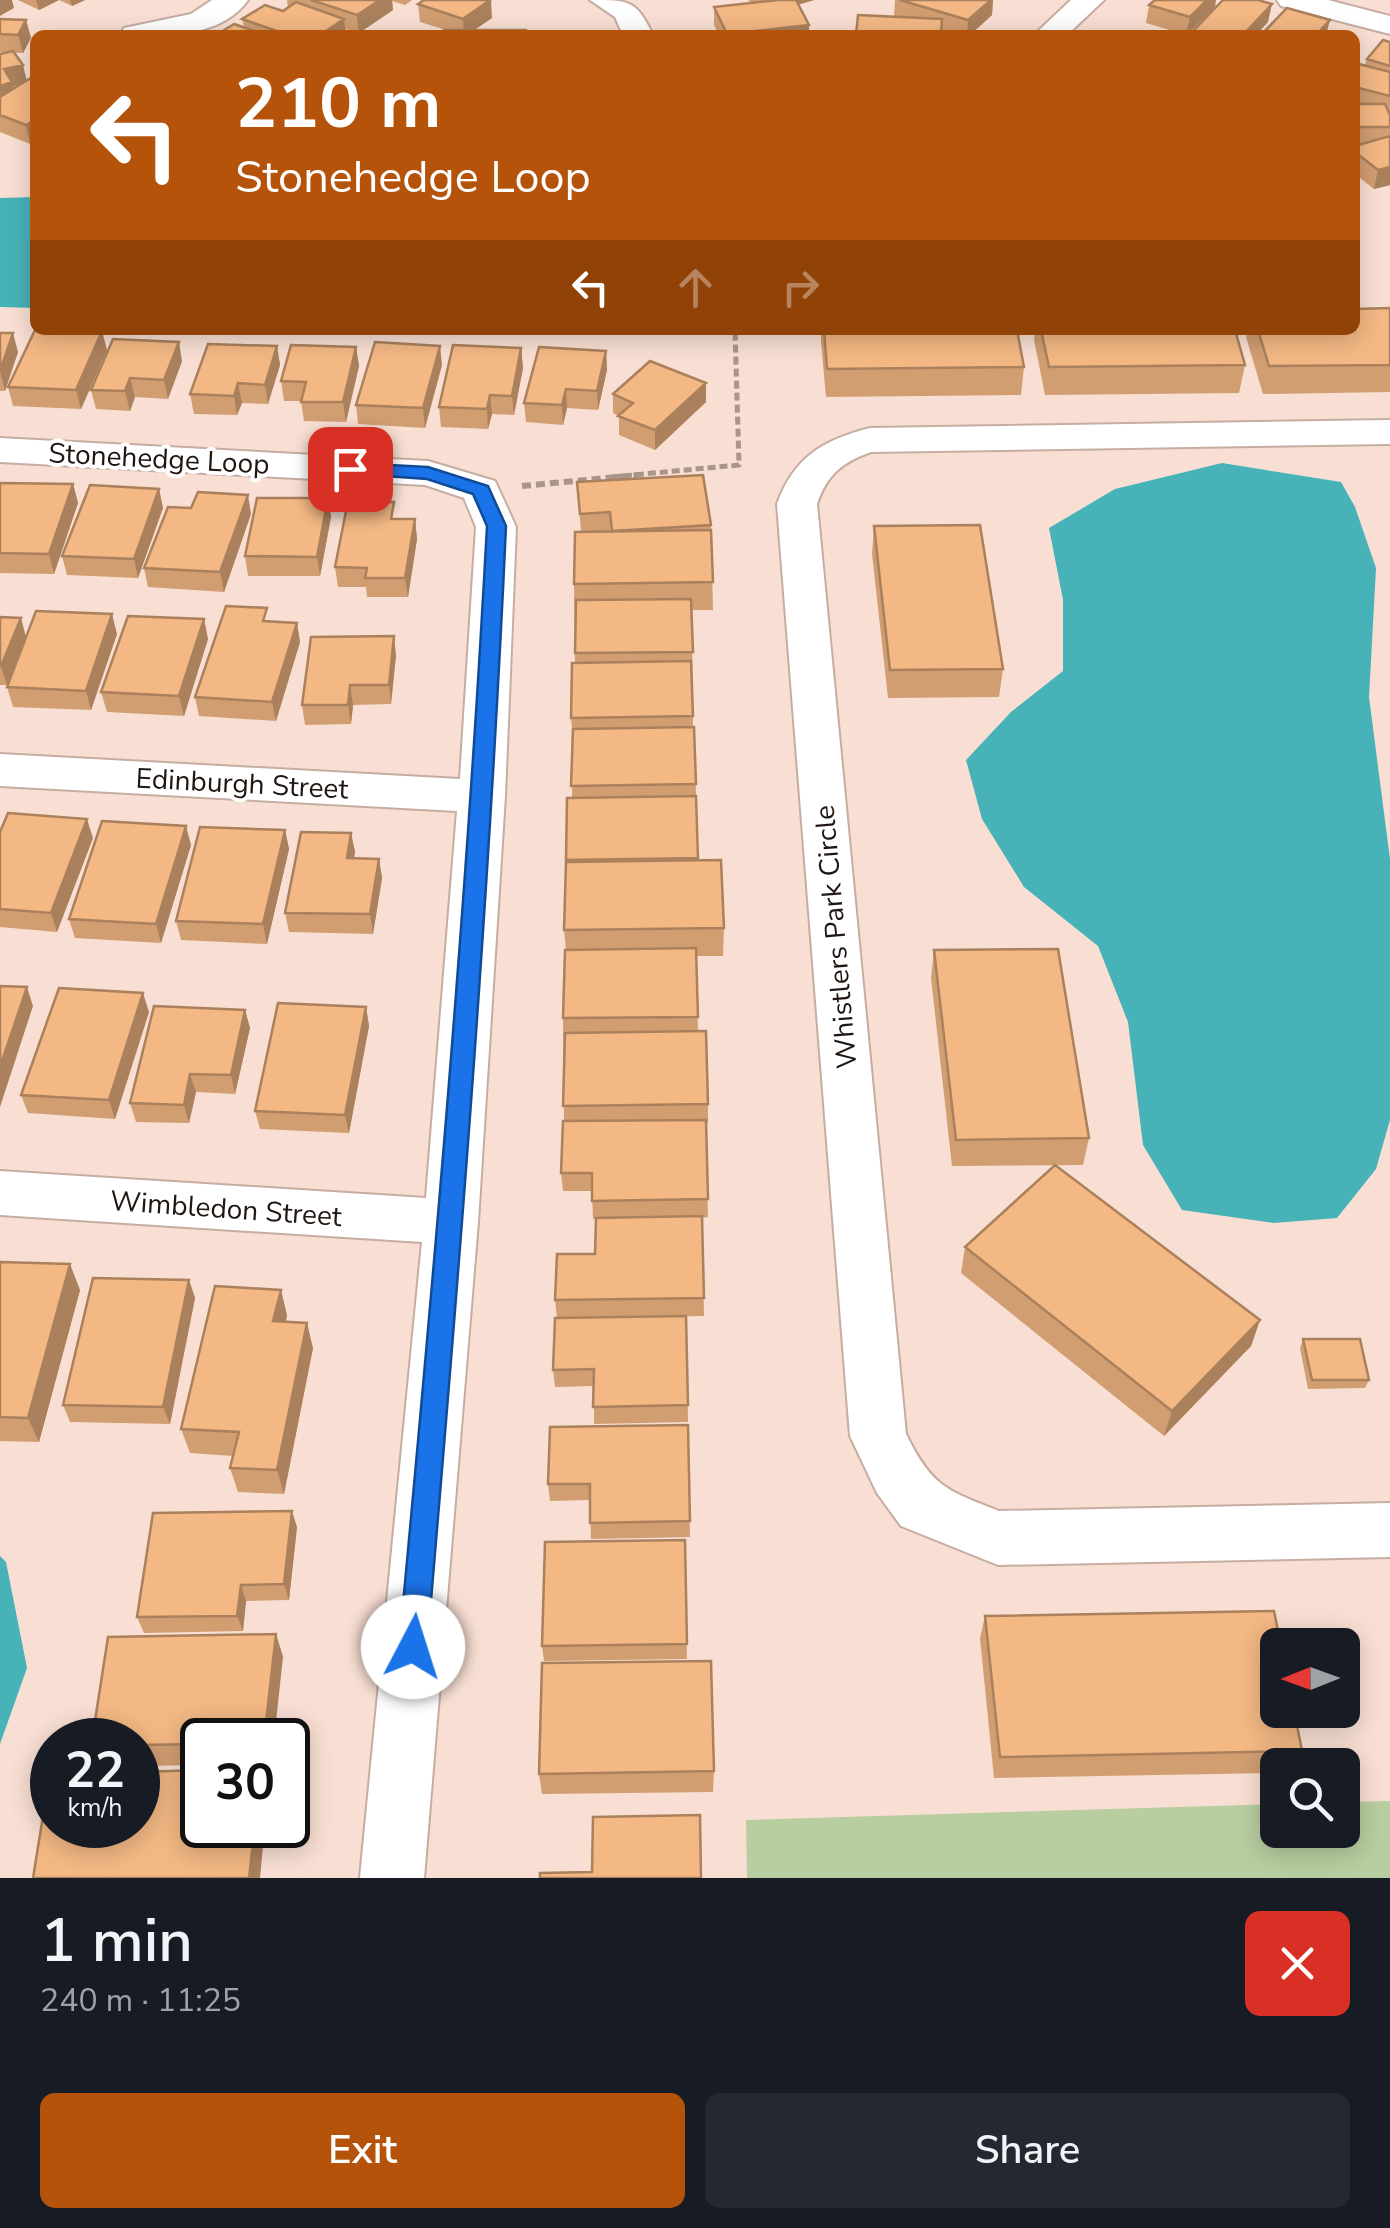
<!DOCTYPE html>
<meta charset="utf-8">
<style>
body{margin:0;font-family:"Nunito Sans",sans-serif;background:#242831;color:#f1f3f6;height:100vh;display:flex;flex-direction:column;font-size:38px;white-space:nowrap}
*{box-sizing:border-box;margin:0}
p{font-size:32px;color:#9ea1a6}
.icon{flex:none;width:55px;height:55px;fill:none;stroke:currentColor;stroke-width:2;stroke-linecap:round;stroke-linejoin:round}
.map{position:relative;height:1878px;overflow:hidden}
.panel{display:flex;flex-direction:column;background:#171b24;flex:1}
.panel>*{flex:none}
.hud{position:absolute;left:30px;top:30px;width:1330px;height:305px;border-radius:15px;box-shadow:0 5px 25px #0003;background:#b45309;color:#fff;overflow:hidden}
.needle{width:65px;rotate:269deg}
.controls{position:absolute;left:1260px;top:1628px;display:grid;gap:20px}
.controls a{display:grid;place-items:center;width:100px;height:100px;border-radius:15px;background:#171b24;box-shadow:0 5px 25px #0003;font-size:50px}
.speed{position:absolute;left:30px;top:1718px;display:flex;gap:20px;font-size:50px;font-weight:700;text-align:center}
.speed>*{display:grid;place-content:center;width:130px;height:130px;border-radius:50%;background:#171b24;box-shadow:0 5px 25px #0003;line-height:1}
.speed small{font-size:25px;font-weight:400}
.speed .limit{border:5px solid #111;border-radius:15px;background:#fff;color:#111}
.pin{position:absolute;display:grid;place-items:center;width:85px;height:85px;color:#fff;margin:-42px;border-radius:20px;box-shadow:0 5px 15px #0006}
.me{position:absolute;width:110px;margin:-55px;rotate:5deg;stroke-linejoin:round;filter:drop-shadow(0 0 8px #0008)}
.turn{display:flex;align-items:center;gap:35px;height:210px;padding:0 40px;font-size:45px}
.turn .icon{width:130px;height:130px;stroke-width:2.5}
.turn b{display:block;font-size:70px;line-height:85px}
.lanes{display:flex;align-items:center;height:95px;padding:0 40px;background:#0003;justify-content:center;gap:50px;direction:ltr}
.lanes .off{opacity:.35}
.round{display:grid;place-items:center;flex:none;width:105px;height:105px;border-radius:15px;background:#242831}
.overview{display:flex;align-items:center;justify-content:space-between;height:170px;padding:0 40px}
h1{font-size:60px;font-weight:600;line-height:75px}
.cta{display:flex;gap:20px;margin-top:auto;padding:20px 40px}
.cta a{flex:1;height:115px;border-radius:15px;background:#b45309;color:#fff;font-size:40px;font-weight:600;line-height:115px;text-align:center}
.cta a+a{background:#242831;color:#f1f3f6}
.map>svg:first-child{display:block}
</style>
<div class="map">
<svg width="1390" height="1878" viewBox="0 0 1390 1878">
<rect width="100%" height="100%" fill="#f9dfd3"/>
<path fill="#b8cda0" d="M1390,1801v77h-643l-1,-58 531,-16 1,26h64l1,-28z"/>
<path fill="#48b2b9" d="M35,197v111l-35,-1v-109z
M1222,463l119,19 14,25 21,61 -7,129 21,162v261l-14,49 -39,49 -63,5 -92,-13 -39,-65 -15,-123 -30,-76 -74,-59 -42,-68 -16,-59 45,-48 52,-41v-71l-14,-72 66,-39z
M0,1556l6,6 21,106 -27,76z"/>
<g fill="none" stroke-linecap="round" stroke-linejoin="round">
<defs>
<path id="street" d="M212,0h36c-29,40 -85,35 -128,35l4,-7 67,-14z
M590,0c40,0 46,0 63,35h-30l-8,-18z
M1071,0h33l-37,35h-33z
M1277,0h51l62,16v18l-109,-28z
M1390,420v24l-519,8c-29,10 -44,23 -54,52l89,930c26,53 40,56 93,77l391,-8v54l-392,8 -97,-39 -24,-33 -27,-57 -73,-932c17,-47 46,-64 93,-76z
M0,438l428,23 67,20 21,46 -11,269 -27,426 -54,656h-64l62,-636 -422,-27v-44l426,27 31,-387 -457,-25v-32l460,25 16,-252 -12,-29 -39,-13 -425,-23z"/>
</defs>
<use href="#street" stroke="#c6ada2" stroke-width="4"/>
<path stroke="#a9958c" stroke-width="5" stroke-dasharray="8 4" stroke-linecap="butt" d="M612,477l127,-12 -4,-135"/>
<path stroke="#a9958c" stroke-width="6" stroke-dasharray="9 5" stroke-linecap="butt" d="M522,486l116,-11"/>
<use href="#street" fill="#fff" fill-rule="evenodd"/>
</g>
<path fill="#d19e72" d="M18,0h67l-13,6 -13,-6 -20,10z
M287,0h125l-7,5 -13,-4 1,9 -34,23 -13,-4v6h-130l28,-8 -2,-8 41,-8 5,-3z
M748,0h66l-16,5 11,20v10h-90l-5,-10v-18l38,-4z
M895,0h98l-1,15 -22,20h-14l-62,-19z
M418,4l74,14 -18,12h-28l-26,-8z
M1149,5l66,2 -28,28 -41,-12z
M0,19l26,1 5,18 -8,15h-8l8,12 4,16 8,-4v64l-5,3 -30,-12v-78l5,-1 -5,-1z
M1390,42v143l-16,4 -19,-15v-111l10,2 2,-6z
M1390,308v84l-127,2 -17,-57 2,-7h107z
M821,330h196l7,37 -3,28 -195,2 -5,-55z
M1035,330h200l10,35 -6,28 -194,2 -11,-55z
M0,333l18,19 -13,39h-5z
M277,346l3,19 -12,39 -26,-1 -5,12 -43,-1 -4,-20z
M356,347l3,19 -13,56 -42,-1 -3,-20h-17l-3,-20z
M521,348l2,20 -9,47 -22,-1 -4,15 -47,-2 -2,-20z
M107,350l-26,59 -68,-3 -5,-19z
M606,351l1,19 -9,40 -31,-2 -4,17 -37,-3 -2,-19z
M182,361l-14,38 -33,-2 -5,14 -34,-2 -5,-19z
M442,365l-17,63 -67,-4 -2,-19z
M613,394l93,8 -51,48 -36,-15v-19l-6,-3z
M577,482l134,43 2,85h-21l1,117h1l4,133 26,68 -1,28h-27l2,75 10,73v19h-2l2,94 -6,1 2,98 -147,2 -2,-18 40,-46 1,-35h-3l-1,-28h-29l-2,-18 3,-52 -1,-103 3,-68 -2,-20 2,-70 6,-62 1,-61 -2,-19 4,-55 -1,-79 7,-52z
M0,483l73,1 5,19 -24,71 -54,-1z
M159,489l4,19 -25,70 -71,-3 -5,-19z
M328,498l3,19 -11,59h-72l-3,-20z
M251,514l-27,78 -76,-5 -4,-19z
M396,519h19l2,20 -9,58h-41l-1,-10h-28l-3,-20z
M874,526l129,143 -4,28 -111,1 -16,-144z
M0,617l7,68h-7z
M204,619l4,20 -24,77 -77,-4 -6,-20z
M269,621l28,2 3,19 -24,79 -77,-5 -4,-19z
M117,634l-26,76 -78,-3 -6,-20z
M396,655l-5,49 -38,1 -2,19 -46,1 -3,-20z
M285,830l4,19 -22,95 -86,-4 -5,-19z
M0,832l93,6 -36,94 -57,-5z
M351,833l4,19 -1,6 25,1 3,19 -9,56 -84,-2 -4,-19z
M191,845l-30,98 -86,-5 -6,-19z
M934,950l155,188 -6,27 -131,1 -21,-188z
M366,1007l3,19 -20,107 -89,-4 -5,-18z
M245,1010l5,18 -15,66 -39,-2 -7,31 -53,-1 -6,-19z
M149,1012l-34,107 -87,-6 -7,-18z
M965,1247l295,73 -9,26 -87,90 -203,-163z
M0,1262l80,28 -41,152 -39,-1z
M189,1280l6,18 -25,126 -100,-2 -7,-17z
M287,1315l-1,7 27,26 -29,146 -46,-2 -8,-24 3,-12 -43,-3 -9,-24z
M686,1316l2,106 -94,2v-38l-39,1 -2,-17z
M1303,1339l66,41 -4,8 -57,1 -8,-41z
M688,1425l2,112 -99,2 -1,-39 -40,1 -2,-17z
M297,1527l-8,73 -43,1 -3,30 -99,2 -7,-16z
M685,1540l2,119 -143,2 -2,-15z
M985,1616l317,135 -7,14h-17v8l-284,5 -14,-140z
M276,1634l7,23 -81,83v25l-64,1v-26z
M714,1771l-1,21 -171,2 -3,-20z"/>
<path fill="#aa815c" d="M0,0h12l2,8 -14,8z
M36,0h23l-20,10z
M70,0h15l-13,6z
M380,0h12l1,10 -34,23 -2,-18z
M491,0l1,18 -25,17h-3l-1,-16z
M766,0h48l-48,14z
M991,0h2l-1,15 -22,20h-3l1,-15z
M1207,0h9l-1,7 -29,28 4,-18z
M1272,4l-4,18 -12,13h-13z
M344,19l2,16h-26z
M26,20l5,18 -8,15 -5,-18z
M1330,20l-4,15h-10z
M809,25v10h-82v-1z
M23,65l4,18 -14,3 4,15 -17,4v-19l4,-17z
M35,120v21l-5,3 -4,-19z
M1390,167v18l-16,4 4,-19z
M102,331l5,19 -26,59 -5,-19z
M13,333l5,19 -13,39 -5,-20z
M179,342l3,19 -14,38 -4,-19z
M277,346l3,19 -12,39 -3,-19z
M440,346l2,19 -17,63 -2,-20z
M356,347l3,19 -13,56 -3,-20z
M521,348l2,20 -9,47 -2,-19z
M606,351l1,19 -9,40 -1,-19z
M130,378l5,19 -5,14 -5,-20z
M238,383l4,20 -5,12 -3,-19z
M706,383v19l-51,48v-20z
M566,389l1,19 -4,17 -1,-20z
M490,395l2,19 -4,15 -1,-20z
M73,484l5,19 -24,71 -5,-20z
M159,489l4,19 -25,70 -4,-19z
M248,495l3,19 -27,78 -4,-20z
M328,498l3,19 -11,59 -3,-19z
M415,519l2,20 -9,58 -3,-19z
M112,614l5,20 -26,76 -5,-19z
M21,618l5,19 -19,48 -6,-19z
M204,619l4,20 -24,77 -5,-20z
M297,623l3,19 -24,79 -4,-19z
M394,636l2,19 -5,49 -2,-19z
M350,685l3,20 -2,19 -3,-19z
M87,819l6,19 -36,94 -6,-19z
M186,826l5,19 -30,98 -5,-19z
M285,830l4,19 -22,95 -4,-20z
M351,833l4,19 -5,25 -3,-19z
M379,859l3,19 -9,56 -3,-20z
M27,987l6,19 -33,101v-40z
M143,993l6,19 -34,107 -6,-19z
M366,1007l3,19 -20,107 -4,-18z
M245,1010l5,18 -15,66 -4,-19z
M190,1074l6,18 -7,31 -5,-18z
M70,1264l10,26 -41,152 -11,-24z
M189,1280l6,18 -25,126 -7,-17z
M281,1290l6,25 -7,32 -7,-26z
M1260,1320l-9,26 -87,90 8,-25z
M307,1323l6,25 -29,146 -7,-24z
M292,1511l5,16 -8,73 -5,-16z
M241,1585l5,16 -3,30 -6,-15z
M276,1634l7,23 -9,83h-10z
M255,1825h10l-5,53h-11z"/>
<path fill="#f3b884" stroke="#aa815c" stroke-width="2.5" d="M311,0h69l-23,15z
M424,0h66l-27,19 -45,-15z
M779,0h17l13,25 -82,9 -13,-27z
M900,0h91l-23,20z
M1155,0h52l-17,17 -41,-12z
M1223,0h35l14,4 -29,31h-42l-9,-3z
M296,2l48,17 -24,16h-32l-46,-16 23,-14 18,6z
M1287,8l43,12 -14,15h-55z
M858,15l84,4 -1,16h-85z
M0,19l26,1 -8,15 -18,-1z
M234,24l32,11h-50z
M444,30h82v5h-82z
M1383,40l7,2v24l-23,-7z
M13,51l10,14 -19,4 8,13 -12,4v-32z
M1355,63l35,9v24l-35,-9z
M34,76l1,44 -9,5 -26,-10v-18z
M1355,104h30l5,11v12h-35z
M1390,136v31l-12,3 -23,-18v-6z
M1390,308v57l-121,1 -11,-36h97v-21z
M35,330l67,1 -26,59 -68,-3z
M824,330h193l7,37 -197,2z
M1041,330h194l10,35 -196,2z
M0,333h13l-13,38z
M113,339l66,3 -15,38 -34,-2 -5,13 -34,-1z
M375,342l65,4 -17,62 -67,-3z
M208,344l69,2 -12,39 -27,-2 -4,13 -44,-2z
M291,345l65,2 -13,55h-42l5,-20 -25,-1z
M453,345l68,3 -9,48 -22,-1 -3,14 -48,-2z
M539,347l67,4 -9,40 -31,-2 -4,16 -38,-2z
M650,361l56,22 -51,47 -37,-14 15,-13 -20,-9z
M703,475l8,50 -99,6 -2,-19 -30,2 -3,-32z
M0,483l73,1 -24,70 -49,-1z
M90,485l69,4 -25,70 -72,-3z
M198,492l50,3 -28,77 -76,-4 24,-61 23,1z
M257,498h71l-11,59 -72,-1z
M348,501l46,1 -3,17h24l-10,59h-40l2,-10 -32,-1z
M980,525l23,144 -113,1 -16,-144z
M711,530l2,52 -139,2 1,-52z
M691,599l2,53 -118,1 1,-53z
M226,606l41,2 -4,13 34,2 -25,79 -77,-5z
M36,611l76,3 -26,77 -79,-4z
M128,616l76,3 -25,77 -78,-4z
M0,617l21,1 -20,48h-1z
M394,636l-5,49h-39l-2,20h-46l9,-68z
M691,661l2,55 -122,2 1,-55z
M694,727l2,57 -125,2 2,-57z
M696,796l2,62 -132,2 1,-62z
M8,813l79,6 -36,94 -51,-4v-77z
M102,821l84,5 -30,98 -87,-5z
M200,827l85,3 -22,94 -87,-3z
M301,832l50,1 -4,25 32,1 -9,55 -85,-1z
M721,860l3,68 -160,2 2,-68z
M696,948l2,69 -135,1 2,-68z
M1058,949l31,189 -133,2 -22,-190z
M0,986l27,1 -27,80z
M59,988l84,5 -34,107 -88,-5z
M278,1003l88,4 -21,108 -90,-4z
M154,1006l91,4 -14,65 -41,-1 -6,31 -54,-2z
M706,1031l2,73 -145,2 2,-73z
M706,1120l2,79 -116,2v-28h-31l2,-52z
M1055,1165l205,155 -88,91 -207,-164z
M702,1216l2,82 -149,2 2,-46h38l1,-36z
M0,1262l70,2 -42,154 -28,-1z
M93,1278l96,2 -26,127 -100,-2z
M215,1286l66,4 -8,31 34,2 -30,147 -47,-2 9,-36 -58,-3z
M686,1316l2,89 -95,2 1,-38 -41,1 2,-52z
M1303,1339h57l9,41h-57z
M688,1425l2,96 -100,2v-39h-42l2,-57z
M292,1511l-8,73 -43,1 -4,31 -100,1 16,-104z
M685,1540l2,104 -145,2 3,-104z
M1274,1611l7,34h-3v65h16l8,41 -302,6 -15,-141z
M276,1634l-12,106h-62v4l-64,1v-5h-46l16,-103z
M711,1661l3,110 -175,3 3,-111z
M202,1770v55h53l-6,53h-216l17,-105h2v52h86v-53z
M700,1815l1,63h-161v-5l52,-1 1,-55z"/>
<path fill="#1a73e8" stroke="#114b97" stroke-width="2.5" d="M350,463l78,4 60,19 18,40c-17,375 -47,748 -79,1121l-4,10 -10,4 -10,-4 -4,-10c35,-373 68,-746 88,-1121l-14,-32 -46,-15 -83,-6v-8z"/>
<g text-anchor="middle" stroke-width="8" stroke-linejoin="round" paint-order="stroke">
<g font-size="28" fill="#201713" stroke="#fff">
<text transform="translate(159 458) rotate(3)" y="10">Stonehedge Loop</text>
<text transform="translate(242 783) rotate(3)" y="10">Edinburgh Street</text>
<text transform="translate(835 937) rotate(-95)" y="10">Whistlers Park Circle</text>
<text transform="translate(226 1208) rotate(4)" y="10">Wimbledon Street</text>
</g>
</g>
</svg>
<div class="controls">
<a><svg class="needle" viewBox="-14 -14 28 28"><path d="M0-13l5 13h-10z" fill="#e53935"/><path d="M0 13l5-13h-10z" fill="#9ea1a6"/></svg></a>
<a><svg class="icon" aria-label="search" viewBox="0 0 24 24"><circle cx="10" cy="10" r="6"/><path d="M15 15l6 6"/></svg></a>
</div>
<div class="speed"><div>22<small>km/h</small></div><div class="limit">30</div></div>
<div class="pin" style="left:350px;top:469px;background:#d93025"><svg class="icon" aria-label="arrive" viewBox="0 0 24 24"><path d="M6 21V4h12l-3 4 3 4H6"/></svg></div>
<svg class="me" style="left:413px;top:1647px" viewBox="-20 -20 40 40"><circle r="19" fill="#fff"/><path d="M0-13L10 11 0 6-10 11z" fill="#1a73e8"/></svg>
<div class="hud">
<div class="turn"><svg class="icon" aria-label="left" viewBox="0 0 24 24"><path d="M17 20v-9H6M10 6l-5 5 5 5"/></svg><div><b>210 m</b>Stonehedge Loop</div></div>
<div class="lanes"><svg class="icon" aria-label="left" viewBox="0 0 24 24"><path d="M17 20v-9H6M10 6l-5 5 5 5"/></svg><svg class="icon off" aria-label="ahead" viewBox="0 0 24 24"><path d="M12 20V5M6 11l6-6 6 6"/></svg><svg class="icon off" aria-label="right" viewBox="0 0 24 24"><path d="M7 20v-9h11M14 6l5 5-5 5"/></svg></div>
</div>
</div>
<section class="panel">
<div class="overview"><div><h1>1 min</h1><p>240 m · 11:25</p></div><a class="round" style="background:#d93025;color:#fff"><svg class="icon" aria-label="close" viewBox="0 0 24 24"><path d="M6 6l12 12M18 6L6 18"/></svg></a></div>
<div class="cta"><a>Exit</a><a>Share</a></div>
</section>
